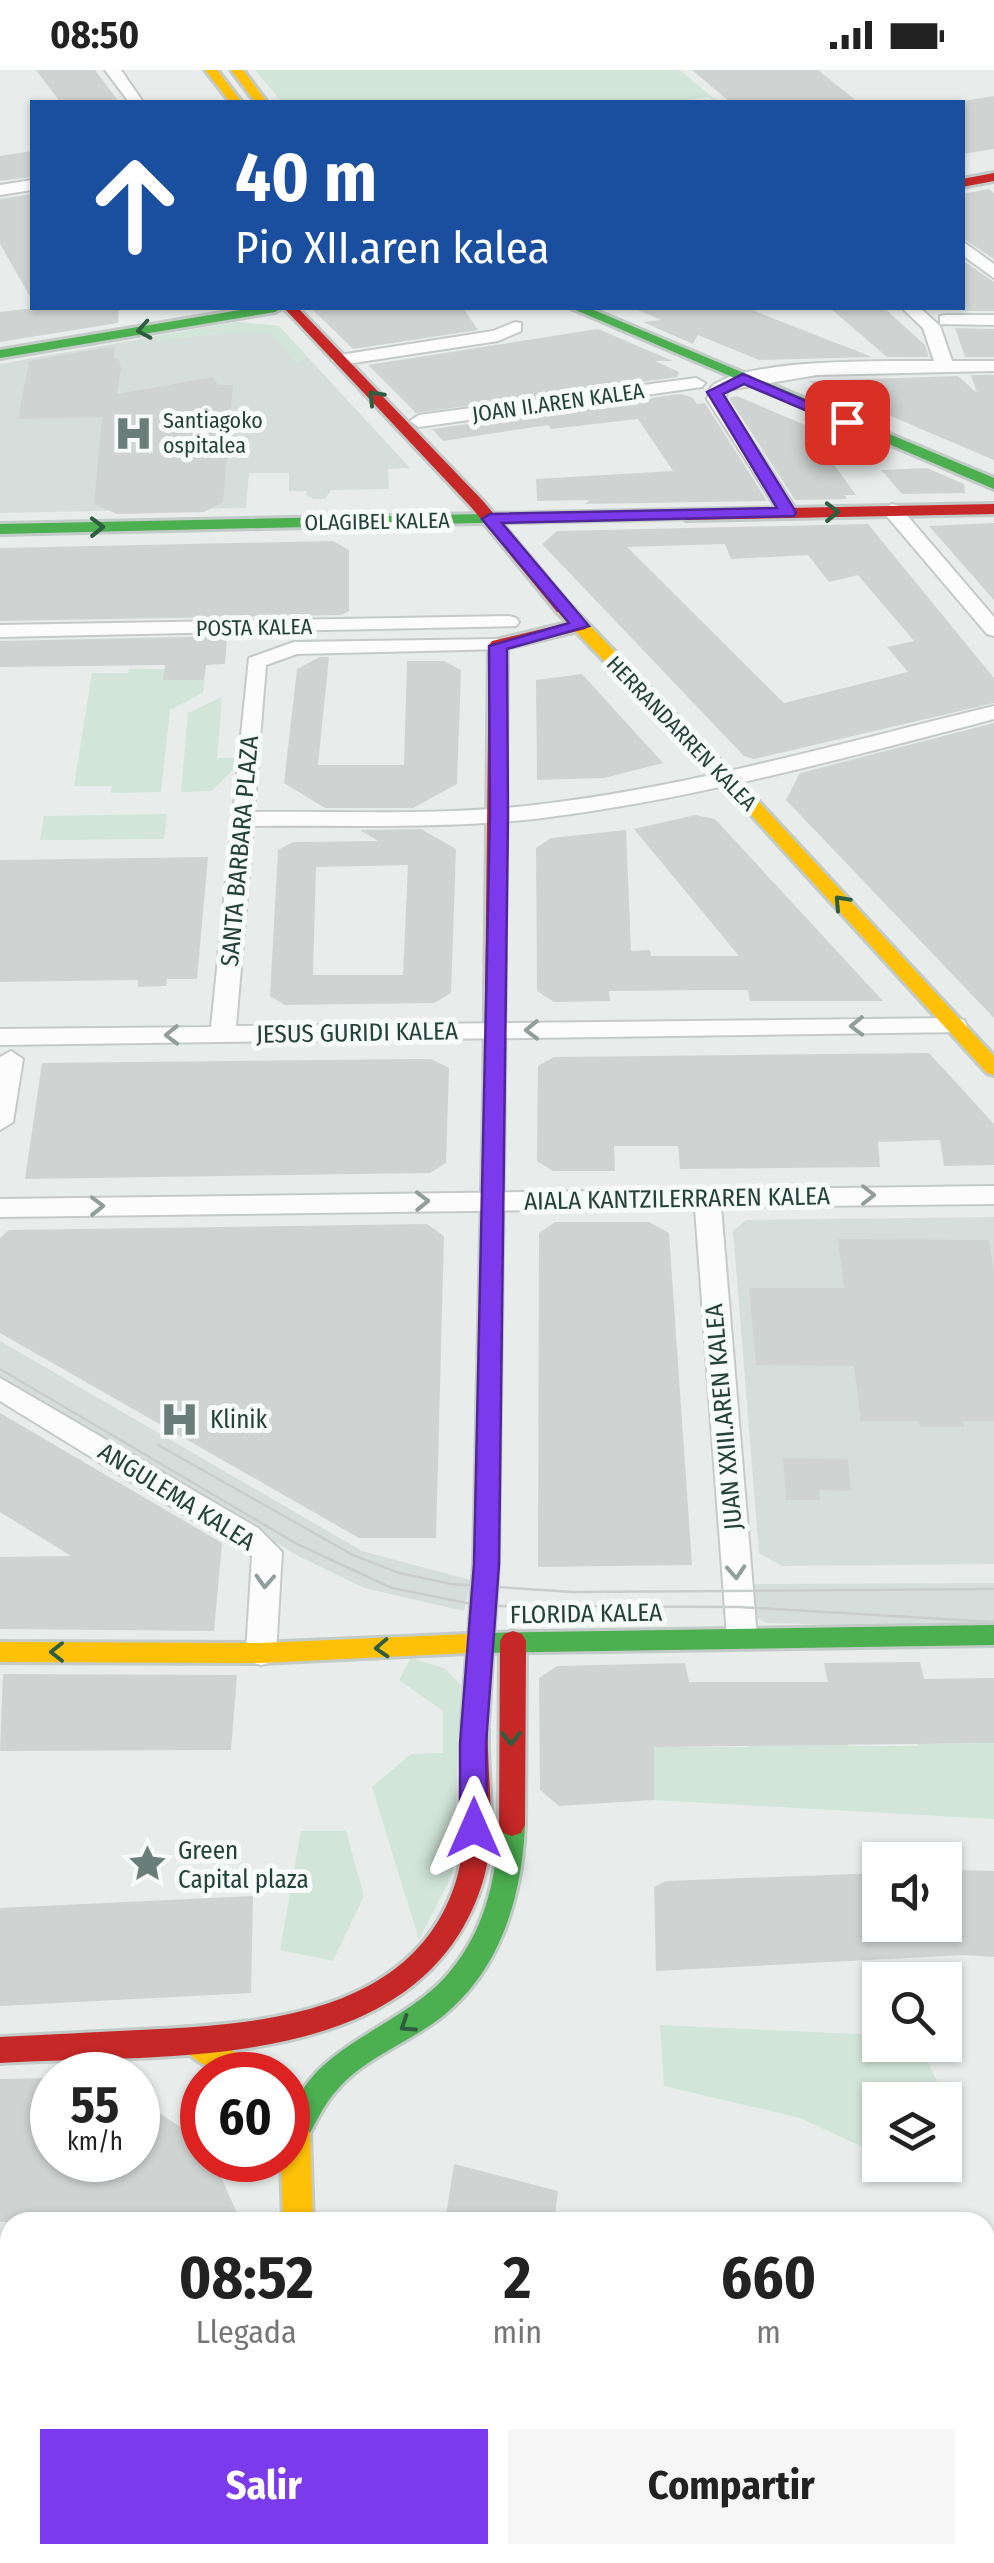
<!DOCTYPE html>
<html lang="es">
<style>
body{margin:0;font-family:"Fira Sans Condensed",sans-serif;background:#f6f6f6;color:#222;height:100vh;display:flex;flex-direction:column;font-size:38px;white-space:nowrap}
*{box-sizing:border-box;margin:0}
p{font-size:32px;color:#767676}
.icon{flex:none;width:55px;height:55px;fill:none;stroke:currentColor;stroke-width:2;stroke-linecap:round;stroke-linejoin:round}
.map{position:relative;flex:1;overflow:hidden}
.drawer{position:absolute;left:0px;top:2142px;width:995px;height:352px;display:flex;flex-direction:column;background:#fff;border-radius:30px 30px 0 0;box-shadow:0 2px 8px #0004}
.drawer>*{flex:none}
.top-card{position:absolute;left:30px;top:30px;width:935px;height:210px;border-radius:0px;box-shadow:0 2px 8px #0004;background:#1a4fa0;color:#fff;overflow:hidden}
.controls{position:absolute;left:862px;top:1772px;display:grid;gap:20px}
.controls a{display:grid;place-items:center;width:100px;height:100px;border-radius:0px;background:#fff;box-shadow:0 2px 8px #0004;font-size:50px}
.speed{position:absolute;left:30px;top:1982px;display:flex;gap:20px;font-size:50px;font-weight:700;text-align:center}
.speed>*{display:grid;place-content:center;width:130px;height:130px;border-radius:50%;background:#fff;box-shadow:0 2px 8px #0004;line-height:1}
.speed small{font-size:25px;font-weight:400}
.speed .limit{border:15px solid #d22;background:#fff;color:#111}
.pin{position:absolute;display:grid;place-items:center;width:85px;height:85px;color:#fff;margin:-42px;border-radius:20px;box-shadow:0 5px 15px #0006}
.me{position:absolute;width:110px;margin:-55px;rotate:0deg;stroke-linejoin:round;filter:drop-shadow(0 0 8px #0008)}
.turn{display:flex;align-items:center;gap:35px;height:210px;padding:0 40px;font-size:45px}
.turn .icon{width:130px;height:130px;stroke-width:2.5}
.turn b{display:block;font-size:70px;line-height:85px}
.eta{display:flex;justify-content:space-evenly;align-items:center;height:170px;text-align:center}
.eta b{font-size:60px;font-weight:700;line-height:70px}
.cta{display:flex;gap:20px;margin-top:auto;padding:20px 40px}
.cta a{flex:1;height:115px;border-radius:0px;background:#7c3aed;color:#fff;font-size:40px;font-weight:700;line-height:115px;text-align:center}
.cta a+a{background:#f6f6f6;color:#222}
.status{display:flex;justify-content:space-between;align-items:center;height:70px;padding:0 50px;background:#fff;direction:ltr}
.status svg{height:28px;fill:currentColor}
.map>svg:first-child{display:block}
</style>
<div class="status"><b>08:50</b><svg viewBox="0 0 49 12"><path d="M0 12V9h3v3zM5 12V6h3v6zM10 12V3h3v9zM15 12V0h3v12zM26 1h20v11H26zM47 4h2v5h-2z"/></svg></div>
<div class="map">
<svg width="994" height="2493" viewBox="0 0 994 2493">
<rect width="100%" height="100%" fill="#e8edeb"/>
<path fill="#d6dedb" d="M236,252l43,4 131,142 -22,1 1,20 -58,1 -6,9h-11l-7,-3 -1,-5h-17v-18h-40l-3,35 -246,5v-149z
M994,1147v347l-212,2 -23,-13 -26,-322 13,-11z
M0,1271l362,210 109,29 -7,31 -100,-23 -64,-31 -300,-178z
M994,1513v46l-228,-6 -10,-6 -3,-33z"/>
<path fill="#d1e6d8" d="M255,0h425l38,32 -11,-5 -31,5h-394z
M236,252l43,4 28,31 -9,7 -26,-30c-39,-5 -76,4 -115,6l-3,-3z
M129,599h36l-1,11h40l-1,13 -33,17 -9,82 -50,1 1,-7h-38l18,-113h36z
M222,627l-5,61h22l-1,7 -26,26 -31,1 7,-79z
M167,744l-3,25 -124,1 4,-24z
M411,1588l33,10 17,17 -8,188 -34,67 -47,-153 39,-33 32,-1v-42l-44,-31z
M929,1632l7,42 58,-1v76l-340,-19v-53h93l95,-41 6,40h70l-6,-43z
M301,1761h45l18,65 -31,65 -53,-11z
M660,1955l220,10v10h39l30,60 -4,5v-10h-65v55l-80,-37 -136,-32z
M142,2485h124l1,8h-136z"/>
<path fill="#cfd4d2" fill-rule="evenodd" d="M36,0h59l24,32h-59z
M692,0h126l40,32h-128z
M994,26v53l-32,5v-53z
M32,81v26l-32,4v-25z
M989,119l5,4v66l-32,-21v-44z
M32,124v106l-32,-56v-45z
M962,190l32,22v29h-32z
M34,238h85l-1,15 -118,19v-30z
M311,238h152l15,22 -125,19z
M633,238h114l125,49 -113,3 -61,-25 -5,9 -50,-22 18,-2z
M830,238h54l41,37 4,12h-42z
M955,258l39,1v28h-29z
M598,259l75,32h-18l24,11 -2,5 -261,36 -48,-48z
M115,276l-1,12 5,1 2,10 -4,25 96,-17 5,8h15l-10,117 -19,10 -87,2 -23,-10 8,-87 -84,2 11,-58z
M971,305h23v85l-186,-79 150,-5 19,17z
M680,324l12,3 5,7 8,-1 62,98 -182,3 5,-4 -53,1 -1,-22 137,-8 -35,-52 -87,10 -3,-4 -105,16 -11,-12z
M737,326l68,29 51,70h-12l3,4 -52,1 -66,-102z
M927,398l37,16 1,9 -63,1 -21,-24z
M994,453v77l-65,-74z
M868,454l126,154v25l-240,56 -10,-3 -202,-212 15,-13zM725,474l6,15 77,-4 21,27 29,-7 56,66 -27,6 21,25 -124,31 -157,-156z
M333,471l16,9v61l-8,4 -341,6v-73z
M227,566l-2,28 -19,1 -2,15h-41l2,-15 -165,2v-26z
M320,587h9l-11,108h86l3,-104h37l17,9 -4,114 -44,24h-88l-41,-25 13,-114z
M582,604l81,89 -59,15 -67,2 -1,-100z
M994,653v295l-208,-218 14,-27z
M695,745l20,4 168,182h-133l-2,-11h-28l-111,1 1,10 -56,1 -17,-11 -1,-143 15,-10 75,-8 5,121 19,-1 1,6h88l-105,-127z
M421,759l35,20 -5,144 -17,10 -149,2 -15,-9 8,-146 15,-8 85,-1 -18,-11zM408,795l-5,110h-90l3,-108z
M208,787l-11,122h-30l-1,7 -28,1v-7l-138,2v-122z
M929,983l65,71v41l-50,1 -4,-26 -62,2 2,25 -200,2 -2,-23h-64l1,25h-62l-16,-10 1,-95 16,-9z
M412,989h19l18,9 -3,95 -16,10 -405,6 17,-116z
M555,1152h94l20,11 23,332 -154,2 1,-334z
M427,1154l17,12 -8,302h-77l-359,-205v-95l9,-8z
M838,1169l151,1 5,31v150h-31l1,6h-44l-1,-6h-58l-7,-55 -98,-1 -7,-77h95z
M0,1343l222,130 -8,88 -214,-2v-72l71,-1 -71,-44z
M783,1388l65,1 3,32 -32,-1 1,10h-34z
M920,1592l4,17 70,-1v65l-340,4v53l-95,6 -19,-16 -1,-112 18,-12 128,-3 4,19h139l-4,-19z
M3,1604l234,1 -6,75 -231,1z
M945,1800l49,1v86l-29,-2 -309,16 -2,-84 12,-6 214,-8v52h65z
M253,1826l-2,97 -251,13v-98z
M52,2008v82h86v-61l52,34 12,15v12l12,1 27,61h-241v-143z
M454,2094l104,27 -4,31h-109z"/>
<g fill="none" stroke-linecap="round" stroke-linejoin="round">
<defs>
<path id="street" d="M105,0h16l22,32h-14z
M32,110v10l-32,5v-10z
M962,171l32,23v14l-32,-23z
M902,238h18l20,18 12,35h42v10l-177,4 -89,15 -3,9 73,113 -10,6 -7,-2 -74,-117 4,-12c35,-29 175,-26 223,-26l-11,-33z
M946,245h48v10l-54,-1v-8z
M515,252l6,1v8l-23,10 -158,24 -9,-5 9,-5 153,-24z
M696,308l9,5 -3,4 -283,40 -9,-6 9,-6z
M892,434l7,2 95,111v19l-7,-2 -102,-120 -3,-4z
M509,546l7,2 3,4 -3,4 -516,11v-12z
M498,569l10,6 -3,4 -208,5 -31,11 -12,147c93,-1 187,4 281,-7 156,-18 306,-62 459,-99v13c-152,40 -304,81 -460,100 -93,10 -188,6 -281,7l-17,200 719,-8 9,2 3,6 -3,6 -964,13v-16l211,-2 38,-369 45,-16z
M11,981l12,8 -10,63 -13,8v-73z
M994,1116v18l-273,3 36,430 -4,9 -11,3 -11,-3 -4,-9 -32,-429 -695,9v-18z
M0,1308l258,150 24,24 -6,101 -4,9 -11,3 -11,-3 -4,-9 6,-97 -252,-155z
M42,2485h56l-3,8h-56z"/>
<path id="fast" d="M252,238h30l-7,4 -275,46v-8z
M571,238h18l405,170v11z
M686,440l6,2v6l-692,16v-10z
M994,1555v20l-515,8 -9,-3 -4,-7 4,-7 9,-3z
M512,1744l9,3 4,8c-3,71 -24,144 -82,191 -34,27 -78,41 -106,74 -14,15 -22,35 -32,52l-10,4 -7,-3c0,-94 109,-109 160,-169 37,-43 48,-94 51,-149l4,-8z"/>
<path id="slow" d="M205,0h12l25,32h-12z
M231,0h12l24,32h-12z
M563,533l6,1 166,172 259,280v19l-7,-2 -264,-289 -166,-172v-8z
M494,1018l10,7 -6,469 -10,158 -4,7 -9,3 -9,-3 -4,-7 5,-69 -206,10 -261,-1v-20l261,1 208,-9 5,-70 10,-469z
M194,1957l63,39 4,9c-29,0 -67,-4 -81,-35l4,-9z
M288,2036l10,4 12,23 3,89h-30l-2,-62h7z"/>
<path id="jam" d="M994,103v8l-32,6v-8z
M284,238h14l185,193 86,103v8h-12l-86,-105z
M994,434v10l-308,6 -8,-5 8,-5z
M580,550l8,5 -2,4 -79,19 -3,447 -10,7 -10,-7 5,-450 3,-4z
M513,1561l9,3 4,7 -1,184 -4,8 -9,3 -9,-3 -4,-8 1,-184 4,-7z
M475,1642l9,3 4,7c-2,52 10,109 -5,159 -60,197 -319,172 -483,182v-26c53,-3 106,-5 159,-8 114,-6 257,-20 297,-148 15,-50 4,-107 6,-159l4,-7z
M287,2485h32v8h-32z"/>
</defs>
<use href="#street" stroke="#c5cac8" stroke-width="4"/>
<use href="#fast" stroke="#c3cbc8" stroke-width="6"/>
<use href="#slow" stroke="#c3cbc8" stroke-width="6"/>
<use href="#jam" stroke="#c3cbc8" stroke-width="6"/>
<use href="#street" fill="#fcfcfc" fill-rule="evenodd"/>
<use href="#fast" fill="#4caf50" fill-rule="evenodd"/>
<use href="#slow" fill="#ffc107" fill-rule="evenodd"/>
<use href="#jam" fill="#c62828" fill-rule="evenodd"/>
<path stroke="#c9cdcc" stroke-width="2.5" d="M0,1299l297,175 95,44 90,18 257,1 255,15
M158,1375l195,110 46,18 52,11 122,8 421,-3"/>
</g>
<defs><path id="oneway-chevron" d="M-2-3.5L2.5 0L-2 3.5" fill="none" stroke-width="1.6" stroke-linecap="round" stroke-linejoin="round" transform="scale(2.5)"/></defs>
<g stroke="#2e5d40">
<use href="#oneway-chevron" transform="translate(144 260) rotate(170)"/>
<use href="#oneway-chevron" transform="translate(375 327) rotate(-133)"/>
<use href="#oneway-chevron" transform="translate(832 442) rotate(-1)"/>
<use href="#oneway-chevron" transform="translate(97 457) rotate(-1)"/>
<use href="#oneway-chevron" transform="translate(841 832) rotate(-133)"/>
<use href="#oneway-chevron" transform="translate(382 1578) rotate(177)"/>
<use href="#oneway-chevron" transform="translate(57 1582) rotate(-180)"/>
<use href="#oneway-chevron" transform="translate(511 1668) rotate(90)"/>
<use href="#oneway-chevron" transform="translate(407 1955) rotate(147)"/>
</g>
<g stroke="#909f9b">
<use href="#oneway-chevron" transform="translate(857 956) rotate(179)"/>
<use href="#oneway-chevron" transform="translate(532 960) rotate(179)"/>
<use href="#oneway-chevron" transform="translate(172 965) rotate(179)"/>
<use href="#oneway-chevron" transform="translate(868 1125)"/>
<use href="#oneway-chevron" transform="translate(422 1131) rotate(-1)"/>
<use href="#oneway-chevron" transform="translate(97 1136) rotate(-1)"/>
<use href="#oneway-chevron" transform="translate(736 1502) rotate(86)"/>
<use href="#oneway-chevron" transform="translate(265 1511) rotate(93)"/>
</g>
<path fill="#7c3aed" stroke="#51269a" stroke-width="2.5" d="M743,304l112,48 -13,4 -98,-42 -21,10 73,118 -2,4 -292,7 87,103 -82,23 1,166 -9,749 -13,180 1,84 -4,7 -9,4 -10,-4 -4,-7v-84l14,-180 16,-749 -1,-169 80,-23 -87,-104 8,-5 287,-6 -70,-116z"/>
<defs>
<symbol id="hospital-bare" viewBox="-9 -9 18 18"><path d="M-5-5h3v3.5h4V-5h3V5h-3V1.5h-4V5h-3Z" fill="#697e78" stroke="#f7fbf9" stroke-width="2.5" paint-order="stroke"/></symbol>
<symbol id="sight-bare" viewBox="-9 -9 18 18"><path d="M0-6L1.8-2.2L6-1.7L2.9 1.2L3.7 5.4L0 3.3L-3.7 5.4L-2.9 1.2L-6-1.7L-1.8-2.2Z" fill="#697e78" stroke="#f7fbf9" stroke-width="2.5" paint-order="stroke"/></symbol>
</defs>
<g fill-rule="evenodd">
<use href="#hospital-bare" x="106" y="336" width="55" height="55"/>
<use href="#hospital-bare" x="152" y="1322" width="55" height="55"/>
<use href="#sight-bare" x="120" y="1766" width="55" height="55"/>
</g>
<g text-anchor="middle" stroke-width="10" stroke-linejoin="round" paint-order="stroke">
<g font-size="22" fill="#24423a" stroke="#f7fbf9">
<text transform="translate(558 332) rotate(-8)" y="8">JOAN II.AREN KALEA</text>
<text transform="translate(377 451) rotate(-1)" y="8">OLAGIBEL KALEA</text>
<text transform="translate(254 557) rotate(-1)" y="8">POSTA KALEA</text>
<text transform="translate(682 663) rotate(46)" y="8">HERRANDARREN KALEA</text>
</g>
<g font-size="22" fill="#24423a" stroke="#f7fbf9" text-anchor="start">
<text x="163" y="358">Santiagoko<tspan x="163" dy="25">ospitalea</tspan></text>
</g>
<g font-size="25" fill="#24423a" stroke="#f7fbf9">
<text transform="translate(239 781) rotate(-85)" y="9">SANTA BARBARA PLAZA</text>
<text transform="translate(357 962) rotate(-1)" y="9">JESUS GURIDI KALEA</text>
<text transform="translate(677 1128) rotate(-1)" y="9">AIALA KANTZILERRAREN KALEA</text>
<text transform="translate(723 1347) rotate(-95)" y="9">JUAN XXIII.AREN KALEA</text>
<text transform="translate(177 1426) rotate(32)" y="9">ANGULEMA KALEA</text>
<text transform="translate(586 1543) rotate(-1)" y="9">FLORIDA KALEA</text>
</g>
<g font-size="25" fill="#24423a" stroke="#f7fbf9" text-anchor="start">
<text x="210" y="1358">Klinik</text>
<text x="178" y="1789">Green<tspan x="178" dy="29">Capital plaza</tspan></text>
</g>
</g>
</svg>
<div class="controls">
<a><svg class="icon" aria-label="sound" viewBox="0 0 24 24"><path d="M4 9h4l5-4v14l-5-4H4zM17 9q2 3 0 6"/></svg></a>
<a><svg class="icon" aria-label="search" viewBox="0 0 24 24"><circle cx="10" cy="10" r="6"/><path d="M15 15l6 6"/></svg></a>
<a><svg class="icon" aria-label="layers" viewBox="0 0 24 24"><path d="M12 4l9 5-9 5-9-5zM3 14l9 5 9-5"/></svg></a>
</div>
<div class="speed"><div>55<small>km/h</small></div><div class="limit">60</div></div>
<div class="pin" style="left:847px;top:352px;background:#d93025"><svg class="icon" aria-label="arrive" viewBox="0 0 24 24"><path d="M6 21V4h12l-3 4 3 4H6"/></svg></div>
<svg class="me" style="left:474px;top:1758px" viewBox="-20 -20 40 40"><path d="M0-17L14 15 0 8-14 15z" fill="#7c3aed" stroke="#fff" stroke-width="4"/></svg>
<div class="top-card">
<div class="turn"><svg class="icon" aria-label="ahead" viewBox="0 0 24 24"><path d="M12 20V5M6 11l6-6 6 6"/></svg><div><b>40 m</b>Pio XII.aren kalea</div></div>
</div>
<section class="drawer">
<div class="eta">
<div><b>08:52</b><p>Llegada</p></div>
<div><b>2</b><p>min</p></div>
<div><b>660</b><p>m</p></div>
</div>
<div class="cta"><a>Salir</a><a>Compartir</a></div>
</section>
</div>
